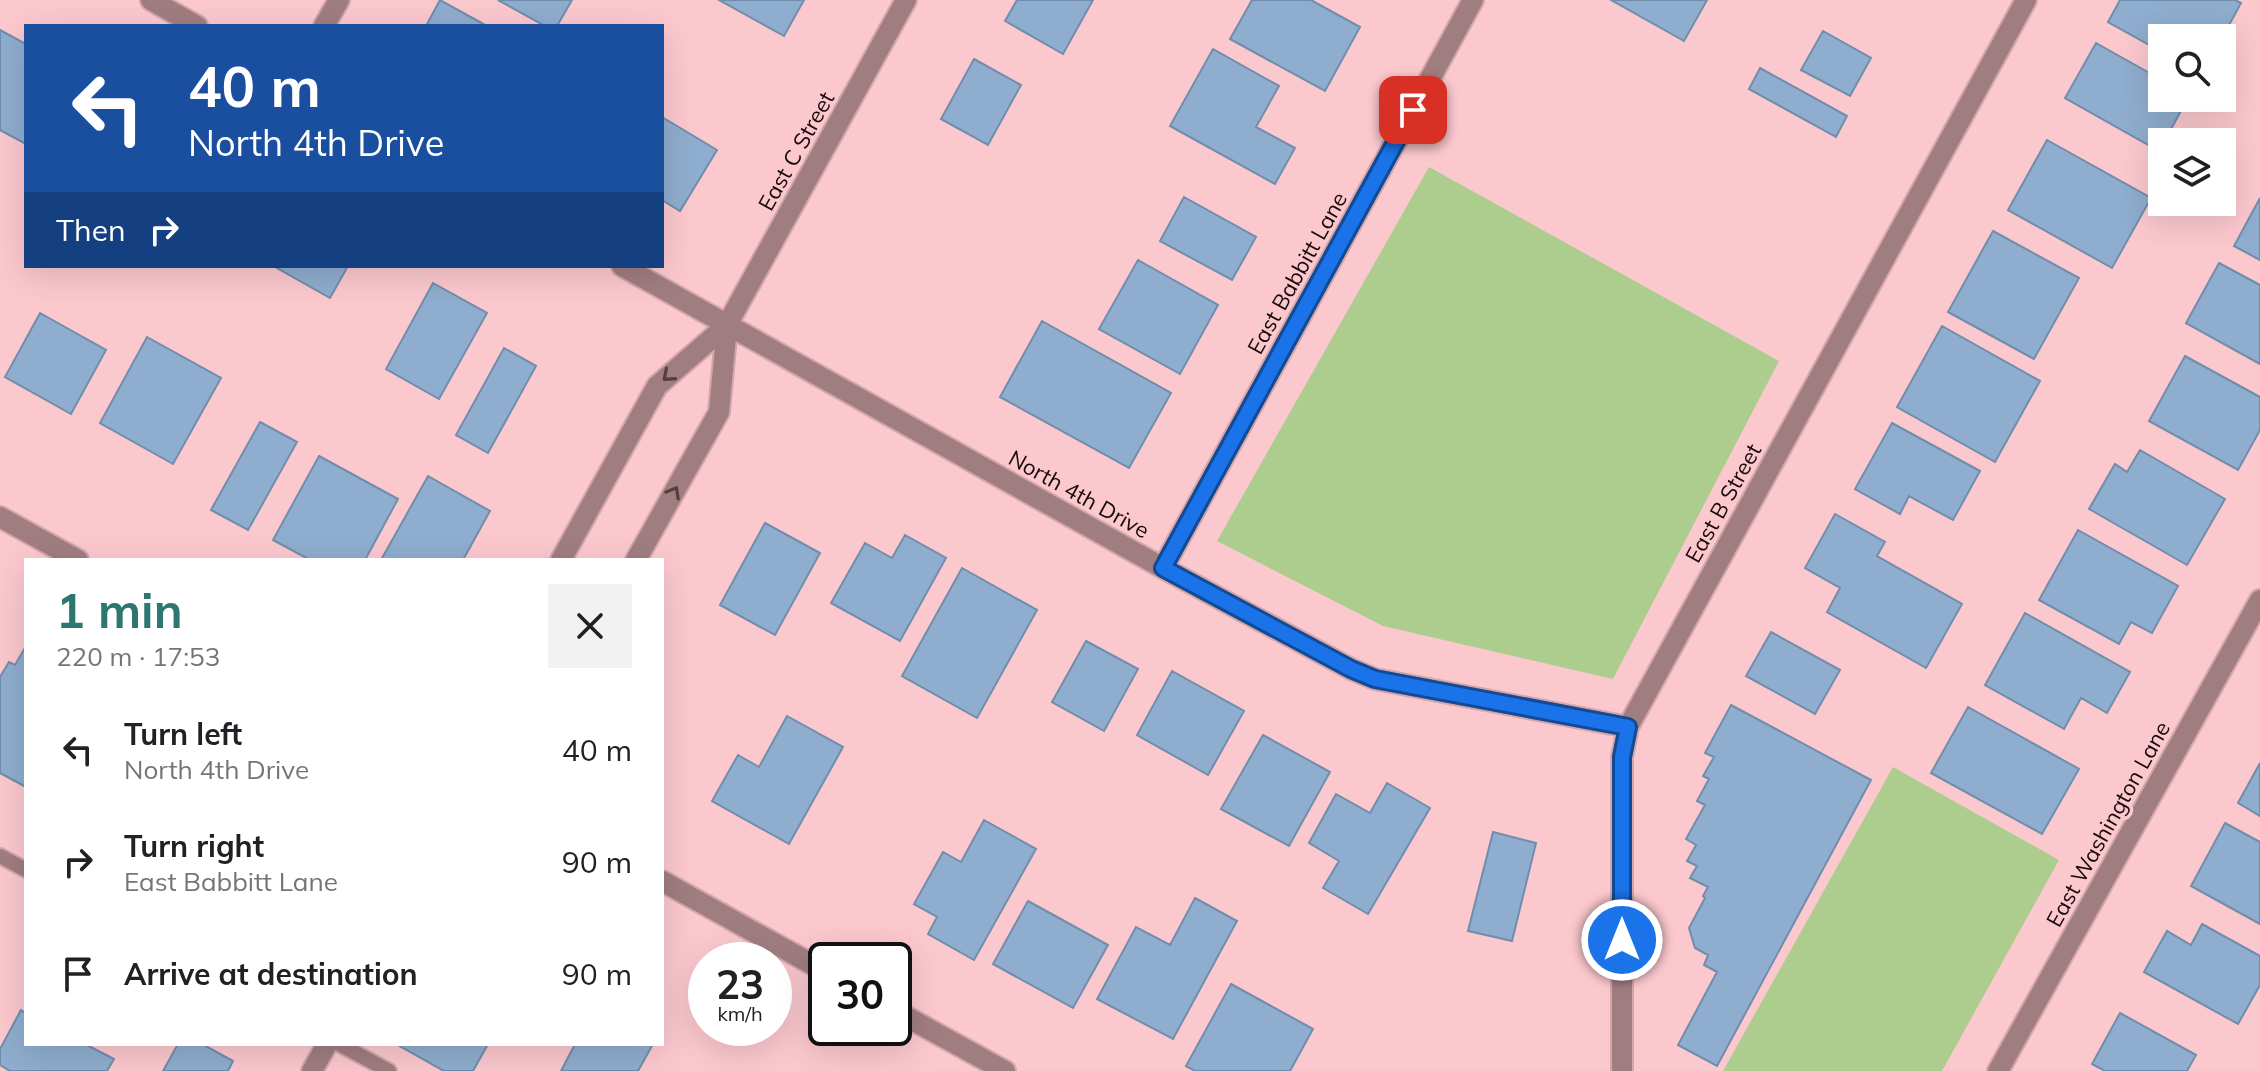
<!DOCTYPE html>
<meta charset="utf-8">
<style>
body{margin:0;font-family:Mulish,sans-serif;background:#f2f2f2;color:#202124;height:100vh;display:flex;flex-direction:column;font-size:30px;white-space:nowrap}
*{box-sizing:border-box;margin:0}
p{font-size:26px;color:#757577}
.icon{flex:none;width:44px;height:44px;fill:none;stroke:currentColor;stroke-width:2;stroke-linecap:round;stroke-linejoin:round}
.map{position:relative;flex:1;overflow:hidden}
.drawer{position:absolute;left:24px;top:558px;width:640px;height:488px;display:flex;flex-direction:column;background:#fff;border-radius:0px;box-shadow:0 8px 32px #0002}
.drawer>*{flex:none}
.guide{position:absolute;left:24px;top:24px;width:640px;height:244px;border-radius:0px;box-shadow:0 8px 32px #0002;background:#1a4fa0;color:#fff;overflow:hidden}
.fabs{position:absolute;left:2148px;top:24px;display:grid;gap:16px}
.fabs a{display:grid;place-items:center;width:88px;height:88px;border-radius:0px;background:#fff;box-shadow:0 8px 32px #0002;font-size:40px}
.speed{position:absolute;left:688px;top:942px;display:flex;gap:16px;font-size:40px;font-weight:700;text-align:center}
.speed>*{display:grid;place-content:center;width:104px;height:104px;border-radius:50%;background:#fff;box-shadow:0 8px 32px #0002;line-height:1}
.speed small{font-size:20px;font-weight:400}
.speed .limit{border:4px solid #111;border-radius:12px;background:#fff;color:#111}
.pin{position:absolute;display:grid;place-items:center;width:68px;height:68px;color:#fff;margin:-34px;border-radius:16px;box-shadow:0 4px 12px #0006}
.me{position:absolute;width:88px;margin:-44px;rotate:0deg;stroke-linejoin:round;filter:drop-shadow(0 0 6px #0008)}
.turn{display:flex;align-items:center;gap:28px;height:168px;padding:0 32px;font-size:36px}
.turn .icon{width:104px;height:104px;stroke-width:2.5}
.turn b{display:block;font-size:56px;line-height:68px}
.then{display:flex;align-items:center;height:76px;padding:0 32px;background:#0003;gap:16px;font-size:30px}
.round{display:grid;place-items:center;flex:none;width:84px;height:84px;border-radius:0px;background:#f2f2f2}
.head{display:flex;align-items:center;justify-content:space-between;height:136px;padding:0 32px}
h1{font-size:48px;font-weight:700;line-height:60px;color:#2d7672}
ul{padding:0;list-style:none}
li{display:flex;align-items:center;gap:24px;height:112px;padding:0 32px}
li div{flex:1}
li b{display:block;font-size:30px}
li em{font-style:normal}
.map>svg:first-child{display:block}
</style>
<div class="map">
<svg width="2260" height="1071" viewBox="0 0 2260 1071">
<rect width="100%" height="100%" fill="#fbc8ce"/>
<path fill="#adcd8f" d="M1429,167l350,194 -166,318 -230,-53 -166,-85z
M1893,767l166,93 -117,211h-219z"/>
<path fill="#8fadce" stroke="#708dac" stroke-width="2" d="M440,0l47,26h-61z
M498,0h74l-15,26h-12z
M719,0h85l-20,36z
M1017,0h76l-30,54 -58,-33z
M1252,0h59l49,27 -35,64 -95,-52z
M1611,0h96l-23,41z
M2120,0h115l6,3 -19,35h-60v14l-54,-30z
M0,30l26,14v100l-26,-14z
M1823,31l48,27 -21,38 -49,-26z
M2096,43l66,37v18h26l-24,44h-2l-3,9 -94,-53z
M1213,49l66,37 -23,41 39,21 -20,36 -105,-58z
M974,59l47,26 -33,60 -47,-26z
M1760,68l87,48 -11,21 -87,-48z
M662,117l55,33 -37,61 -18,-11z
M2047,140l104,58 -39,70 -104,-58z
M1184,197l72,40 -24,43 -72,-39z
M2260,198v62l-26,-14z
M1993,231l86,47 -45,81 -86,-47z
M1138,260l80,45 -38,69 -81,-45z
M2219,263l41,22v79l-74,-41z
M278,266h70l-18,32 -53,-30z
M433,283l54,30 -48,86 -53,-30z
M40,313l66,37 -35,64 -66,-37z
M1042,321l129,72 -42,75 -129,-71z
M1942,326l98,55 -45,81 -98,-55z
M147,337l74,41 -48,86 -73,-41z
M504,348l32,18 -48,87 -32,-18z
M2185,356l75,41v33l-22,40 -89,-49z
M260,422l37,20 -49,88 -37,-20z
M1892,423l88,48 -27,49 -44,-24 -9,18 -45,-25z
M2140,450l85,49 -38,66 -98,-56 26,-45 12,8z
M319,456l79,43 -33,61h-55l-37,-20z
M428,476l62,35 -27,49h-82z
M1835,514l50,28 -8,14 85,48 -36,64 -99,-56 13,-24 -35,-20z
M765,523l55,30 -45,82 -55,-30z
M2078,530l100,56 -26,47 -21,-11 -12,22 -80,-44z
M905,535l41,23 -46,83 -69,-38 34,-60 27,15z
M962,568l75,42 -60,108 -75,-42z
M2025,613l105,59 -23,41 -26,-15 -17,31 -79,-44z
M1771,632l69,38 -25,44 -69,-38z
M1086,641l52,28 -34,62 -52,-29z
M26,646v141l-26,-14v-96l9,-15 6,3z
M1172,671l72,40 -36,64 -71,-40z
M1731,705l140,75 -154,286 -39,-21 39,-73 -13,-7 4,-10 -13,-7 -6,-20 16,-30 -2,-2 5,-9 -18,-9 7,-12 -10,-5 9,-16 -10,-6 19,-34 -8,-4 12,-22 -6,-3 11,-19 -9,-4z
M1968,707l111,62 -37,65 -111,-61z
M787,716l56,31 -54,97 -77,-43 26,-46 21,12z
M1263,735l67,37 -41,74 -68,-37z
M2260,763v53l-22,-13z
M1387,783l43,25 -62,106 -45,-26 16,-27 -30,-18 27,-49 34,19z
M984,820l52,29 -62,111 -46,-26 9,-17 -23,-13 29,-52 18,10z
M2225,823l35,19v82l-69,-38z
M1493,832l43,11 -24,98 -44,-10z
M1195,898l42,23 -64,118 -76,-40 39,-72 34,18z
M1028,901l80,44 -35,63 -80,-44z
M2202,924l58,32v29l-22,39 -94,-52 23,-41 24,14z
M1231,984l82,45 -23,42h-95l-9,-5z
M21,1010l5,3v31h59l29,15 -7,12h-97l-10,-6v-16z
M2120,1013l76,42 -9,16h-82l-13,-7z
M178,1044h24l31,17 -5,10h-65z
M396,1044h92l-15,27h-29z
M575,1044h78l-15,27h-77z"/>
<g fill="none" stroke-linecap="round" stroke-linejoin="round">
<defs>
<path id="service" d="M0,856l26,14
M339,1044l50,27"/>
<path id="minor" d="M151,0l46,26
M324,26l15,-26
M622,266l541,302 188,101 24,10 253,48
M561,560l96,-174 70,-61 179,-325
M636,560l83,-148 8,-87
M1163,568l310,-568
M1622,1071v-314l6,-30 398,-727
M1998,1071l262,-471"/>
<path id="tertiary" d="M0,517l78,43
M662,881l164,91
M894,1010l111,61
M312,1071l15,-27"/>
</defs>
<use href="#service" stroke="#d2a6ab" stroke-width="18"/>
<use href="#minor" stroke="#d2a6ab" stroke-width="24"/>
<use href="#tertiary" stroke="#d2a6ab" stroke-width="24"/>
<use href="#service" stroke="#a07d81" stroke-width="14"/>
<use href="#minor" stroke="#a07d81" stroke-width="20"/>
<use href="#tertiary" stroke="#a07d81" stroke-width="20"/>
</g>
<defs><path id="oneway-chevron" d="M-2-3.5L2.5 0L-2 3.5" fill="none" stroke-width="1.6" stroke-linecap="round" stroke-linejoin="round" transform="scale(2)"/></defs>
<g stroke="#563d41">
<use href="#oneway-chevron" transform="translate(668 376) rotate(139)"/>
<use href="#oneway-chevron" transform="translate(674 492) rotate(-61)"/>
</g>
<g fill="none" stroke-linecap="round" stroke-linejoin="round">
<defs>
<path id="route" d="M1413,110l-250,458 188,101 24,10 253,48 -6,30v183"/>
</defs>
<use href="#route" stroke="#114b97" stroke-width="20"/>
<use href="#route" stroke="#1a73e8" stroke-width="14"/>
</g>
<g text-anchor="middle" stroke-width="7" stroke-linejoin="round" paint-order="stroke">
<g font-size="22" fill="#19090c" stroke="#fbc8ce">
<text transform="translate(796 151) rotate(-61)" y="8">East C Street</text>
<text transform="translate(1297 273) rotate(-61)" y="8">East Babbitt Lane</text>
<text transform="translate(1079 494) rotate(29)" y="8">North 4th Drive</text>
<text transform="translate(1723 503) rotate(-61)" y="8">East B Street</text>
<text transform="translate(2108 824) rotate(-61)" y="8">East Washington Lane</text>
</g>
</g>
</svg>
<div class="fabs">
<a><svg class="icon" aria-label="search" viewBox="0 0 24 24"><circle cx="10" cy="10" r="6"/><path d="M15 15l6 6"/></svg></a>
<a><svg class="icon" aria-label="layers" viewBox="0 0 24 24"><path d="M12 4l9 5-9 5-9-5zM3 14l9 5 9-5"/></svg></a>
</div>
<div class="speed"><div>23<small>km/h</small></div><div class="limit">30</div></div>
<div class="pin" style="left:1413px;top:110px;background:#d93025"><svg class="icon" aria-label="arrive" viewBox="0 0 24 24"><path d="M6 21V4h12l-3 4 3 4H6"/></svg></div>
<svg class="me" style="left:1622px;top:940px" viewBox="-20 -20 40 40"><circle r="17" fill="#1a73e8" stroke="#fff" stroke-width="3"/><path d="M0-11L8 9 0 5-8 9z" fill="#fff"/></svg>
<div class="guide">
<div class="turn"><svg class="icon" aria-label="left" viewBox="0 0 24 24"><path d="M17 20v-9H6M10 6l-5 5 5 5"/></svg><div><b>40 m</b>North 4th Drive</div></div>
<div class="then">Then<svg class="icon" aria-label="right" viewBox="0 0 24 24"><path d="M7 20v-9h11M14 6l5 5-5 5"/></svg></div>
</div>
<section class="drawer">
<div class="head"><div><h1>1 min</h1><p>220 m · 17:53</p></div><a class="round"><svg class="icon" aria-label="close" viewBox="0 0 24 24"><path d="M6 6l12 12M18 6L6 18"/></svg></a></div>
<ul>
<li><svg class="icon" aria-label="left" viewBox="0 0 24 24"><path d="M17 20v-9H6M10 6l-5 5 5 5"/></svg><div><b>Turn left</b><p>North 4th Drive</p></div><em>40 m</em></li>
<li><svg class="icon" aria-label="right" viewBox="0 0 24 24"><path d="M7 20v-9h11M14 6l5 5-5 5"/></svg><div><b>Turn right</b><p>East Babbitt Lane</p></div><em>90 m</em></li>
<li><svg class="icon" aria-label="arrive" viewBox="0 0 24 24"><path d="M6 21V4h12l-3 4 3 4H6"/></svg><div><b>Arrive at destination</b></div><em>90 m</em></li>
</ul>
</section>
</div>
